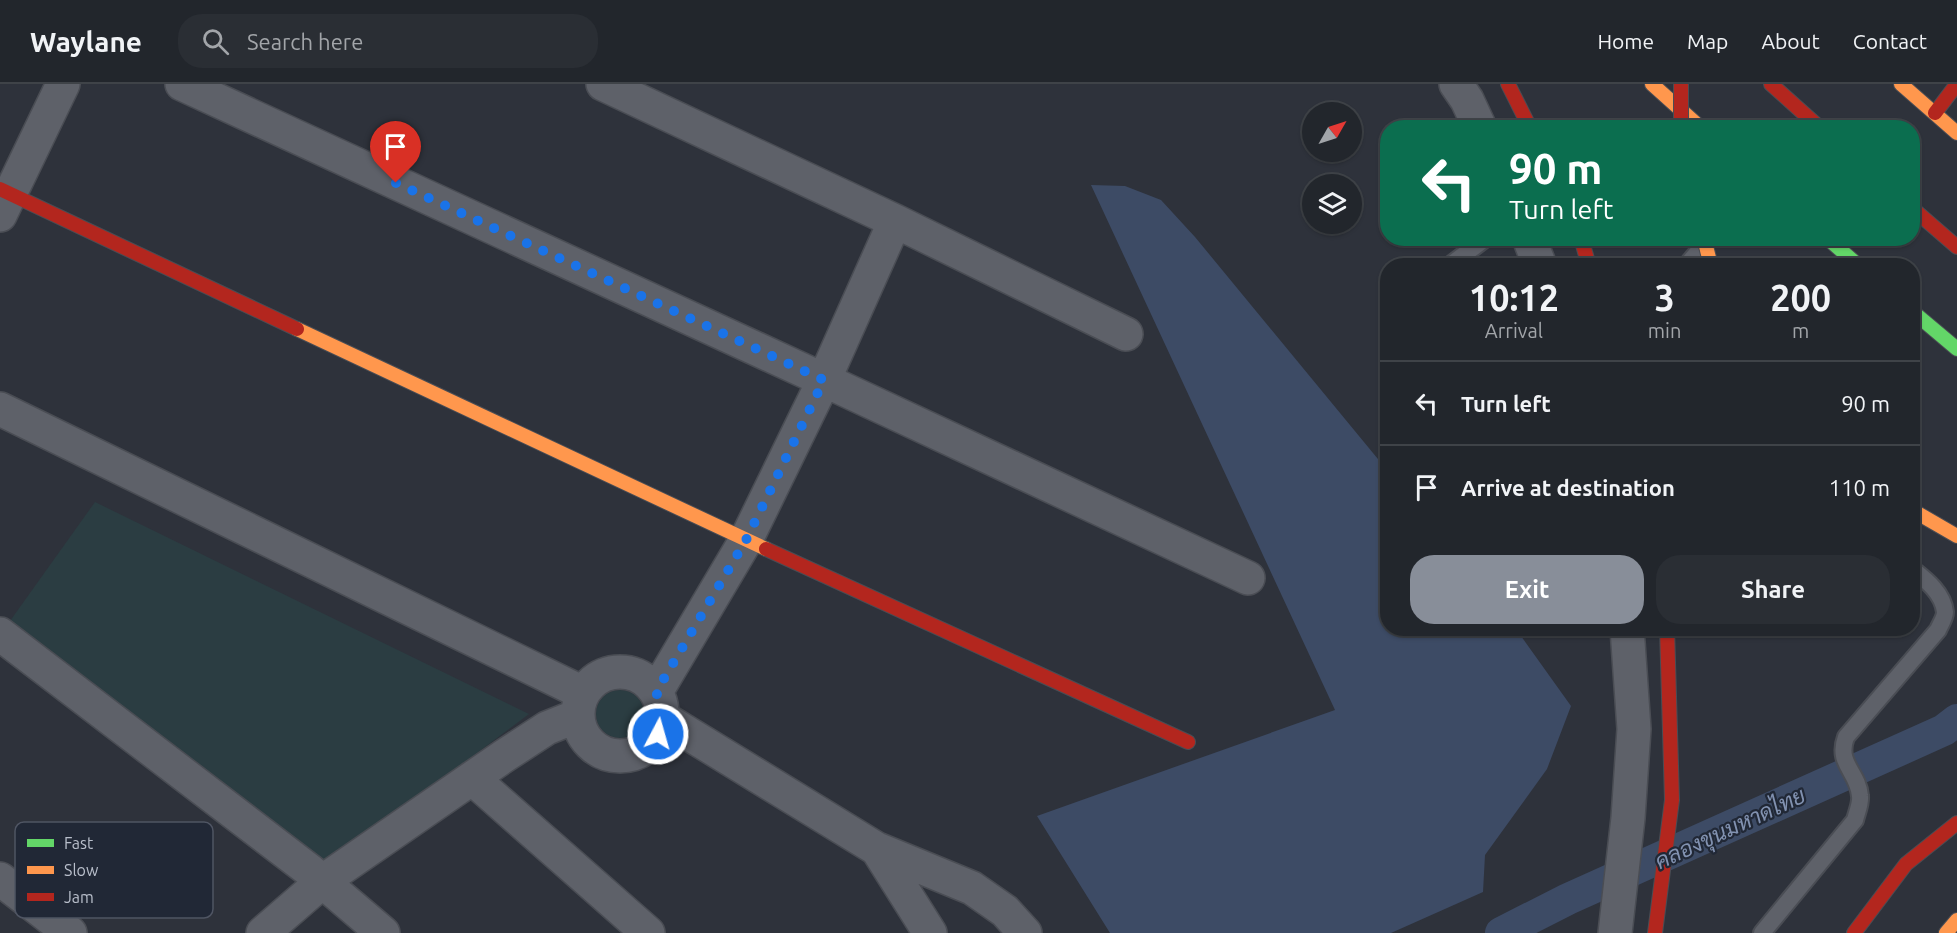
<!DOCTYPE html>
<meta charset="utf-8">
<style>
body{margin:0;font-family:Ubuntu,Sarabun,sans-serif;background:#2a2e34;color:#f1f3f6;height:100vh;display:flex;flex-direction:column;font-size:22px;white-space:nowrap}
*{box-sizing:border-box;margin:0}
p{font-size:20px;color:#a2a5a9}
.icon{flex:none;width:33px;height:33px;fill:none;stroke:currentColor;stroke-width:2;stroke-linecap:round;stroke-linejoin:round}
.map{position:relative;flex:1;overflow:hidden}
.sheet{position:absolute;left:1380px;top:174px;width:540px;height:378px;display:flex;flex-direction:column;background:#22262c;border-radius:24px;box-shadow:0 2px 4px #0004,0 0 0 2px #3f4348}
.sheet>*{flex:none}
.hud{position:absolute;left:1380px;top:36px;width:540px;height:126px;border-radius:24px;box-shadow:0 2px 4px #0004,0 0 0 2px #3f4348;background:#0b6e4f;color:#fff;overflow:hidden}
.needle{width:39px;rotate:51deg}
.fabs{position:absolute;left:1302px;top:18px;display:grid;gap:12px}
.fabs a{display:grid;place-items:center;width:60px;height:60px;border-radius:50%;background:#22262c;box-shadow:0 2px 4px #0004,0 0 0 2px #3f4348;font-size:30px}
.pin{position:absolute;display:grid;place-items:center;width:51px;height:51px;color:#fff;margin:-62px -26px;border-radius:50% 50% 50% 0;rotate:-45deg;box-shadow:0 0 6px #0007}
.pin .icon{rotate:45deg}
.me{position:absolute;width:66px;margin:-33px;rotate:6deg;stroke-linejoin:round;filter:drop-shadow(0 0 4px #0008)}
.turn{display:flex;align-items:center;gap:21px;height:126px;padding:0 30px;font-size:27px}
.turn .icon{width:78px;height:78px;stroke-width:2.5}
.turn b{display:block;font-size:42px;line-height:51px}
.eta{display:flex;justify-content:space-evenly;align-items:center;height:102px;text-align:center}
.eta b{font-size:36px;font-weight:700;line-height:42px}
.button{display:flex;gap:12px;margin-top:auto;padding:12px 30px}
.button a{flex:1;height:69px;border-radius:24px;background:#888e99;color:#fff;font-size:24px;font-weight:700;line-height:69px;text-align:center}
.button a+a{background:#2a2e34;color:#f1f3f6}
ul{padding:0;list-style:none}
li{display:flex;align-items:center;gap:18px;height:84px;padding:0 30px;border-top:2px solid #3f4348}
li div{flex:1}
li b{display:block;font-size:22px}
li em{font-style:normal}
header{display:flex;align-items:center;gap:36px;box-sizing:border-box;height:84px;padding:0 30px;background:#22262c;border-bottom:2px solid #3f4348}
header strong{font-size:28px}
nav{display:flex;gap:33px;margin-inline-start:auto;font-size:21px}
.search{width:420px;height:54px;background:#2a2e34;display:flex;align-items:center;gap:15px;box-sizing:border-box;padding:0 21px;border-radius:24px;color:#a2a5a9;font-size:22px}
.map>svg:first-child{display:block}
</style>
<header>
<strong>Waylane</strong>
<div class="search"><svg class="icon" aria-label="search" viewBox="0 0 24 24"><circle cx="10" cy="10" r="6"/><path d="M15 15l6 6"/></svg>Search here</div>
<nav><a>Home</a><a>Map</a><a>About</a><a>Contact</a></nav>
</header>
<div class="map">
<svg width="1957" height="849" viewBox="0 0 1957 849">
<rect width="100%" height="100%" fill="#2e323b"/>
<path fill="#2b3d42" d="M95,418l434,212 -201,151 -323,-237z
M596 630a24 24 0 1 1 48 0a24 24 0 1 1-48 0Z"/>
<path fill="#3d4b65" d="M1091,101l34,1 36,14 34,37 192,233 1,158 128,1 55,77 -24,63 -62,86 -2,37 -92,41h-281l-73,-117 298,-106z"/>
<g fill="none" stroke-linecap="round" stroke-linejoin="round">
<path stroke="#3d4b65" stroke-width="32" d="M1501,849l67,-34 376,-169 13,-10"/>
<defs>
<path id="lane" d="M1449,182l37,-28
M1686,182l21,-25
M1762,849l93,-113c2,-8 6,-17 5,-24 -2,-25 -24,-32 -14,-59l92,-107c2,-5 7,-12 7,-18 -2,-19 -19,-32 -33,-43"/>
<path id="street" d="M182,0l642,296 424,198
M603,0l292,137 231,113
M1456,0l11,16 13,28
M0,131l63,-131
M1529,154l11,28
M0,325l583,284
M0,550l309,236 74,63
M578 630a42 42 0 1 1 84 0a42 42 0 1 1-84 0Z
M656,608l90,-152 78,-160 71,-159
M663,634l214,131 95,39 33,23 20,22
M472,694l176,155
M877,765l53,84
M0,795l70,54
M263,849l60,-52 181,-125 43,-28 30,-12
M1615,849l13,-115 6,-89 -7,-101"/>
<path id="fast" d="M1827,154l32,28
M1912,227l45,38"/>
<path id="slow" d="M1652,0l49,44
M1901,0l56,49
M297,245l469,220
M1912,426l45,26
M1946,849l11,-13"/>
<path id="jam" d="M1508,0l22,44
M1771,0l49,44
M1935,29l22,-29
M0,105l297,140
M1912,124l45,39
M1581,154l8,28
M766,465l422,193
M1655,849l17,-133 -5,-172
M1854,849l52,-69 51,-41"/>
</defs>
<use href="#lane" stroke="#4a4d54" stroke-width="20"/>
<use href="#street" stroke="#4a4d54" stroke-width="36"/>
<use href="#fast" stroke="#4a4d54" stroke-width="16"/>
<use href="#slow" stroke="#4a4d54" stroke-width="16"/>
<use href="#jam" stroke="#4a4d54" stroke-width="16"/>
<use href="#lane" stroke="#5e6169" stroke-width="16"/>
<use href="#street" stroke="#5e6169" stroke-width="33"/>
<use href="#fast" stroke="#63d668" stroke-width="14"/>
<use href="#slow" stroke="#ff974d" stroke-width="14"/>
<use href="#jam" stroke="#b3261e" stroke-width="14"/>
<defs>
<path id="slow-bridge" d="M1704,154l7,28"/>
<path id="jam-bridge" d="M1681,0v44"/>
</defs>
<use href="#slow-bridge" stroke="#4a4d54" stroke-width="16" stroke-linecap="butt"/>
<use href="#jam-bridge" stroke="#4a4d54" stroke-width="16" stroke-linecap="butt"/>
<use href="#slow-bridge" stroke="#ff974d" stroke-width="14"/>
<use href="#jam-bridge" stroke="#b3261e" stroke-width="14"/>
</g>
<g fill="none" stroke-linecap="round" stroke-linejoin="round">
<path stroke="#1a73e8" stroke-width="10" stroke-dasharray="0 18" d="M396,99l428,197 -78,160 -90,152c7,16 7,26 2,42"/>
</g>
<g text-anchor="middle" stroke-width="4.5" stroke-linejoin="round" paint-order="stroke">
<g font-size="22" font-style="italic" fill="#8292b1" stroke="#212836">
<text transform="translate(1730 744) rotate(-25)" y="8">คลองขุนมหาดไทย</text>
</g>
</g>
<rect x="15" y="738" width="198" height="96" rx="9" fill="#212836" stroke="#4f5563" stroke-width="1.5"/>
<rect x="27" y="755" width="27" height="8" fill="#63d668"/>
<rect x="27" y="782" width="27" height="8" fill="#ff974d"/>
<rect x="27" y="809" width="27" height="8" fill="#b3261e"/>
<g font-size="16" fill="#b9bfcb">
<text x="64" y="765">Fast</text>
<text x="64" y="792">Slow</text>
<text x="64" y="819">Jam</text>
</g>
</svg>
<div class="fabs">
<a><svg class="needle" viewBox="-14 -14 28 28"><path d="M0-13l5 13h-10z" fill="#e53935"/><path d="M0 13l5-13h-10z" fill="#a2a5a9"/></svg></a>
<a><svg class="icon" aria-label="layers" viewBox="0 0 24 24"><path d="M12 4l9 5-9 5-9-5zM3 14l9 5 9-5"/></svg></a>
</div>
<div class="pin" style="left:396px;top:99px;background:#d93025"><svg class="icon" aria-label="arrive" viewBox="0 0 24 24"><path d="M6 21V4h12l-3 4 3 4H6"/></svg></div>
<svg class="me" style="left:658px;top:650px" viewBox="-20 -20 40 40"><circle r="17" fill="#1a73e8" stroke="#fff" stroke-width="3"/><path d="M0-11L8 9 0 5-8 9z" fill="#fff"/></svg>
<div class="hud">
<div class="turn"><svg class="icon" aria-label="left" viewBox="0 0 24 24"><path d="M17 20v-9H6M10 6l-5 5 5 5"/></svg><div><b>90 m</b>Turn left</div></div>
</div>
<section class="sheet">
<div class="eta">
<div><b>10:12</b><p>Arrival</p></div>
<div><b>3</b><p>min</p></div>
<div><b>200</b><p>m</p></div>
</div>
<ul>
<li><svg class="icon" aria-label="left" viewBox="0 0 24 24"><path d="M17 20v-9H6M10 6l-5 5 5 5"/></svg><div><b>Turn left</b></div><em>90 m</em></li>
<li><svg class="icon" aria-label="arrive" viewBox="0 0 24 24"><path d="M6 21V4h12l-3 4 3 4H6"/></svg><div><b>Arrive at destination</b></div><em>110 m</em></li>
</ul>
<div class="button"><a>Exit</a><a>Share</a></div>
</section>
</div>
